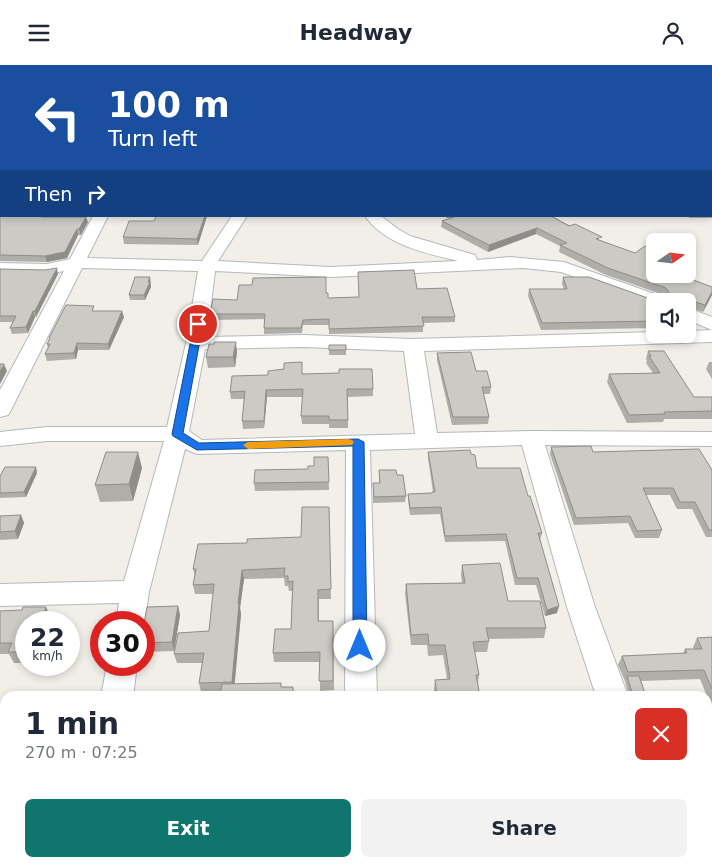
<!DOCTYPE html>
<meta charset="utf-8">
<style>
body{margin:0;font-family:"DejaVu Sans",sans-serif;background:#f2f2f3;color:#1f2937;height:100vh;display:flex;flex-direction:column;font-size:19px;white-space:nowrap}
*{box-sizing:border-box;margin:0}
p{font-size:16px;color:#747a83}
.icon{flex:none;width:28px;height:28px;fill:none;stroke:currentColor;stroke-width:2;stroke-linecap:round;stroke-linejoin:round}
.map{position:relative;flex:1;overflow:hidden}
.side{position:absolute;left:0px;top:626px;width:712px;height:176px;display:flex;flex-direction:column;background:#fff;border-radius:15px 15px 0 0;box-shadow:0 2px 8px #0003}
.side>*{flex:none}
.banner{position:absolute;left:0px;top:0px;width:712px;height:152px;box-shadow:0 2px 8px #0003;background:#1a4fa0;color:#fff;overflow:hidden}
.needle{width:32px;rotate:76deg}
.fabs{position:absolute;left:646px;top:168px;display:grid;gap:10px}
.fabs a{display:grid;place-items:center;width:50px;height:50px;border-radius:8px;background:#fff;box-shadow:0 2px 8px #0003;font-size:25px}
.speed{position:absolute;left:15px;top:546px;display:flex;gap:10px;font-size:25px;font-weight:700;text-align:center}
.speed>*{display:grid;place-content:center;width:65px;height:65px;border-radius:50%;background:#fff;box-shadow:0 2px 8px #0003;line-height:1}
.speed small{font-size:12px;font-weight:400}
.speed .limit{border:8px solid #d22;background:#fff;color:#111}
.pin{position:absolute;display:grid;place-items:center;width:42px;height:42px;color:#fff;margin:-21px;border:2px solid #fff;border-radius:50%;box-shadow:0 1px 5px #0007}
.me{position:absolute;width:55px;margin:-28px;rotate:0deg;stroke-linejoin:round;filter:drop-shadow(0 0 4px #0008)}
.turn{display:flex;align-items:center;gap:18px;height:105px;padding:0 25px;font-size:22px}
.turn .icon{width:65px;height:65px;stroke-width:2.5}
.turn b{display:block;font-size:35px;line-height:42px}
.then{display:flex;align-items:center;height:48px;padding:0 25px;background:#0003;gap:10px;font-size:19px}
.round{display:grid;place-items:center;flex:none;width:52px;height:52px;border-radius:8px;background:#f2f2f3}
.head{display:flex;align-items:center;justify-content:space-between;height:85px;padding:0 25px}
h1{font-size:30px;font-weight:700;line-height:38px}
.button{display:flex;gap:10px;margin-top:auto;padding:10px 25px}
.button a{flex:1;height:58px;border-radius:8px;background:#0f766e;color:#fff;font-size:20px;font-weight:700;line-height:58px;text-align:center}
.button a+a{background:#f2f2f3;color:#1f2937}
header{display:flex;justify-content:space-between;align-items:center;height:65px;padding:0 25px;background:#fff;font-size:22px;font-weight:700}
.map>svg:first-child{display:block}
</style>
<header><svg class="icon" aria-label="menu" viewBox="0 0 24 24"><path d="M4 6h16M4 12h16M4 18h16"/></svg>Headway<svg class="icon" aria-label="person" viewBox="0 0 24 24"><circle cx="12" cy="8" r="4"/><path d="M4 21q1-7 8-7t8 7"/></svg></header>
<div class="map">
<svg width="712" height="802" viewBox="0 0 712 802">
<rect width="100%" height="100%" fill="#f1efe8"/>
<g fill="none" stroke-linecap="round" stroke-linejoin="round">
<defs>
<path id="minor" d="M710,1h2v6l-1,-6z
M711,45h1v8h-1z
M93,151h15l-21,42 115,3 30,-45h15l-29,45 113,6 127,-6c-33,-8 -73,-16 -93,-45h16l17,13 12,7 65,19 2,5 33,-3 54,5 99,35 3,4h-11v5l-94,-34 -38,-4 -192,9 -116,-6 -8,66 96,-2 110,4 242,-7v2h33v-3l24,-1v12l-288,9 13,82 94,-2 181,1v14l-167,-1 50,162 33,89h-32l-29,-89 -45,-162 -152,5 7,246h-32l1,-246 -149,4 -12,-5 -36,143 -5,33v-2h-28l3,-20 -119,3v-22l124,-3 40,-140h-117l-47,5v-14l47,-5h120l19,-84 12,-72 -116,-3 -71,142 -3,5 -8,2v-27l64,-119 -17,3 -47,-1v-10l47,1 23,-5zM303,282l101,4 11,83 -213,6 -13,-9 16,-82z
M688,243l24,9v13l-24,-10z
M107,600h30l-4,31h-32z
M5,711v34l-5,1v-34z
M69,798h38l-2,4h-38z
M348,798h37l1,4h-38z
M649,798h38l2,4h-38z"/>
</defs>
<use href="#minor" stroke="#b5b8bc" stroke-width="2"/>
<use href="#minor" fill="#fff" fill-rule="evenodd"/>
</g>
<path fill="#afaea9" d="M0,0h710v1h-709v23h-1z
M711,54l1,99h-23l-1,-2h23z
M0,114l47,37 -1,1 42,5 -7,13h-3l-11,23 -20,4 -47,-1z
M207,151l-9,29 -74,-1 -1,-7 31,-16z
M443,151h108l50,25 52,23 59,23v8l-9,17 -14,-5 1,8 -2,6v-20h-33v27l-114,2 -13,-34 1,-7h35l-2,-5 1,-7 93,24 8,-6 -58,-20 -47,-23 1,-6 -24,-12 -48,18 -47,-25 1,-6 7,-2z
M0,204l58,5 -22,43h-1l-7,16 -16,1 -2,-6 3,-6h-13z
M150,212l1,10 -6,13h-15l-1,-5z
M417,224l38,28v5l-32,1v9l-94,2v-9h-26l-1,8 -38,1v-6l1,-9 -54,1 -1,-6 27,-14 89,-7 2,5 31,-1z
M95,246l29,6 -15,33h-31l-2,9 -29,2 -2,-7 3,-6 -1,-4 2,-4v-2z
M329,280h17v10h-17z
M648,286l46,46h18v22h-48l-1,3 -36,1 -20,-41 2,-8 44,-1 -7,-10 1,-2 -1,-2z
M237,287l-2,15 -27,1 -2,-11z
M437,288l39,18 15,16 -1,7h-7l6,23 -1,7 -36,1 -15,-65z
M709,297h3v17l-6,-10z
M302,309l71,15v7l-25,1v31h-19v-4h-27l-1,-8 2,-19h-36l-3,31 -21,1 -1,-8 2,-22h-13l-1,-7z
M551,382l42,5 119,18v67h-6l-14,-28h-15l-7,-14h-24l16,35 -3,8h-24l-7,-15 -54,2 -24,-71z
M428,387l43,2 6,14 51,28 14,37 -2,7 17,73 -12,3 -9,-31h-21l-10,-44 -60,1 -5,-28 -30,1 -2,-14v-7l24,-1 1,-1 -5,-34z
M328,392l1,33 -74,1 -1,-8 54,-14z
M36,402l1,6 -11,24 -26,1v-22z
M142,403l-9,33 -33,1 -5,-17z
M379,405l27,26 -1,6 -32,1v-20h6z
M329,442l2,92h-12v22h14l1,69 -14,1v-29h-46l-1,-9 18,-24 1,-38h-3l-1,-5h-3l-1,-8 -40,1 -4,29 1,6 -7,70 47,-1v4h12l1,9h-74l1,-4h-20l-2,-9 3,-20h-25l-3,-9 35,-23 4,-37h-18l-2,-9 2,-9 -2,-7 54,-26 54,-6z
M21,450l3,8 -6,16 -18,1v-24z
M462,500l46,36 38,27 -2,10 -56,1 1,2 -2,11h-12l4,23 -1,9 2,12h-45l-1,-6 1,-10 12,-1 -4,-24 -15,1 -1,-11h-16l-6,-51 1,-10 56,-1 -1,-8z
M178,541l2,9 -6,36 -30,1v-29z
M0,546l51,7 -2,5h-23v40h-12l-5,-9h-9z
M712,572v73l-4,-14h-1l-7,-17 -59,2 5,15h-17l-4,-15 -7,-16 4,-9 61,-2 2,-5h9l-1,-2 4,-9z
M708,695h4v25h-4z
M0,775l5,23h39l-1,4h-43z
M688,798h20l4,4h-22l1,-1z"/>
<path fill="#8f8d8a" d="M1,103v6l-1,2v-7z
M205,151h2l-9,29 -1,-6z
M86,152l2,5 -7,13 -2,-6z
M537,163l-1,6 -48,18 1,-7z
M77,164l1,6 -11,23 -20,4 -2,-6z
M655,192v5l-9,7 1,-7z
M57,203l1,6 -22,43 -1,-6z
M150,212l1,10 -6,13 -1,-5z
M712,227v3l-9,17 2,-7z
M33,246l2,6 -7,16 -2,-6z
M122,246l2,6 -15,33 -1,-6z
M236,277l1,10 -2,15 -2,-10z
M77,278l1,7 -2,9 -2,-6z
M4,299l3,7 -7,13v-12z
M266,325l1,7 -3,31v-7z
M138,387l4,16 -9,33 -4,-17z
M36,402l1,6 -11,24 -2,-5z
M21,450l3,8 -6,16 -3,-8z
M242,505l2,9 -4,29 1,6 -7,78 -2,-10 6,-78z
M178,541l2,9 -6,36 -2,-9z
M559,541l-2,7 -12,3 2,-6z
M46,542l5,11 -2,5h-8z
M38,798h6l-1,4h-3z
M118,798h6l-1,4h-6z"/>
<path fill="#cccac5" stroke="#8f8d8a" d="M0,0h683l3,1h-685v20v-2l-1,1z
M1,27v26v-4h-1v-21z
M711,54l1,1v28h-1z
M1,58v31v-6h-1v-24z
M711,87l1,3v33l-1,1z
M1,92v11l-1,1v-11z
M0,114h1v37h41l-1,1h45l-7,12h-2l-12,23 -20,4 -45,-1z
M711,127l1,3v18h-1z
M156,151h49l-8,23 -74,-2 6,-16h25z
M457,151h94l18,10 6,-2 27,13 -6,2 39,14 10,-7 10,4v7l-8,5 8,3v9h22l35,13v5l-7,13 -16,-5 1,15 -2,1v-15h-33v20l-113,2 -13,-34h38l-4,-12h26l67,24 3,-5 11,-2 -4,-6 -58,-20 -48,-23 7,-2 -30,-15 -48,17 -47,-24z
M57,203l-22,43h-2l-7,16 -16,1 6,-12h-16v-47l45,1z
M414,205l3,19 30,-1 8,29h-33l2,9 -95,3v-10l-26,1 -2,8h-37l1,-14h-55l3,-15 24,1 2,-15h13l1,-7 73,-1v16h2v5l31,-1 -1,-25z
M135,212h15l-2,5h2l-6,13h-15z
M66,240l28,1 -2,5h30l-14,33 -31,-1 -3,10 -29,1 5,-10h-3l3,-6h-1z
M214,277h22l-3,15h-27l3,-13h5z
M329,280h17v5h-17z
M648,286h16l30,46h18v14l-48,1 1,2 -36,1 -20,-41 51,-1 -11,-17h2z
M471,287l5,19h11l4,16h-9l7,30h-36l-16,-64z
M302,297v12l37,-1v-4h33l1,20h-26l1,31h-19v-4h-28l2,-27 -37,1 -2,31h-22l3,-30 -15,1 2,-16 36,-1v-4l16,-2v-6z
M0,299h4l-4,8z
M591,381l2,6 106,-3 13,21v60h-3l-14,-28h-15l-7,-14h-30l19,42 -25,1 -7,-15 -54,2 -25,-71z
M470,385l1,4 4,1 2,13h43l8,28h2l12,37h-4l21,73 -12,4 -9,-32h-21l-11,-44 -61,2 -4,-29 -31,1 -2,-14 24,-1v-1h3l-7,-40z
M106,387h32l-9,32 -34,1z
M314,392h14l1,25 -75,1 1,-13 53,-1v-3h6z
M5,402h31l-12,25 -24,1v-17z
M379,405h17l1,5h6l3,21 -32,1 -1,-14h7z
M302,442h27l2,82 -13,1v31h15v60h-14l1,-29 -47,1 2,-24h16l2,-48 -5,1v-6h-4l1,-8 -43,2 -4,34h1l-7,78 -33,1 5,-30 -30,1 4,-21 31,-2 5,-47 -21,1 3,-16h-3l5,-25 49,-1v-4l54,-2z
M21,450l-6,16 -15,1v-16z
M500,498l8,38h32l6,27h-60l3,13 -16,1 6,33h-3l4,21h-43l-2,-16 15,-1 -5,-34h-16l-1,-11 -17,1 -5,-51 59,-1 -3,-18z
M178,541l-6,36 -28,1v-20l3,-16z
M23,542h23l-5,16h-15v29h-18l4,-9h-12v-32l22,-1z
M712,572v52l-8,-19 -76,2 -6,-16 65,-3 -2,-4h17l-5,-11z
M627,611h12l7,20h-13z
M281,618v4h12v9h-73l2,-12z
M708,695h4v13h-4z
M708,748h4v54h-12l-2,-4h10z
M5,758v40h31l-36,2v-25z
M96,798h22l-1,4h-22z
M215,798h98v4h-98z"/>
<path fill="#1a73e8" stroke="#114b97" d="M198,256l5,3 -20,109 16,10 159,-4 6,3 3,204 -2,4 -5,2 -5,-2 -2,-4v-200l-156,4 -24,-14 -1,-2 22,-110z"/>
<path fill="#f59e0b" d="M348,374l4,1 2,2 -2,3 -104,4 -5,-4 5,-3z"/>
</svg>
<div class="fabs">
<a><svg class="needle" viewBox="-14 -14 28 28"><path d="M0-13l5 13h-10z" fill="#e53935"/><path d="M0 13l5-13h-10z" fill="#747a83"/></svg></a>
<a><svg class="icon" aria-label="sound" viewBox="0 0 24 24"><path d="M4 9h4l5-4v14l-5-4H4zM17 9q2 3 0 6"/></svg></a>
</div>
<div class="speed"><div>22<small>km/h</small></div><div class="limit">30</div></div>
<div class="pin" style="left:198px;top:259px;background:#d93025"><svg class="icon" aria-label="arrive" viewBox="0 0 24 24"><path d="M6 21V4h12l-3 4 3 4H6"/></svg></div>
<svg class="me" style="left:360px;top:581px" viewBox="-20 -20 40 40"><circle r="19" fill="#fff"/><path d="M0-13L10 11 0 6-10 11z" fill="#1a73e8"/></svg>
<div class="banner">
<div class="turn"><svg class="icon" aria-label="left" viewBox="0 0 24 24"><path d="M17 20v-9H6M10 6l-5 5 5 5"/></svg><div><b>100 m</b>Turn left</div></div>
<div class="then">Then<svg class="icon" aria-label="right" viewBox="0 0 24 24"><path d="M7 20v-9h11M14 6l5 5-5 5"/></svg></div>
</div>
<section class="side">
<div class="head"><div><h1>1 min</h1><p>270 m · 07:25</p></div><a class="round" style="background:#d93025;color:#fff"><svg class="icon" aria-label="close" viewBox="0 0 24 24"><path d="M6 6l12 12M18 6L6 18"/></svg></a></div>
<div class="button"><a>Exit</a><a>Share</a></div>
</section>
</div>
